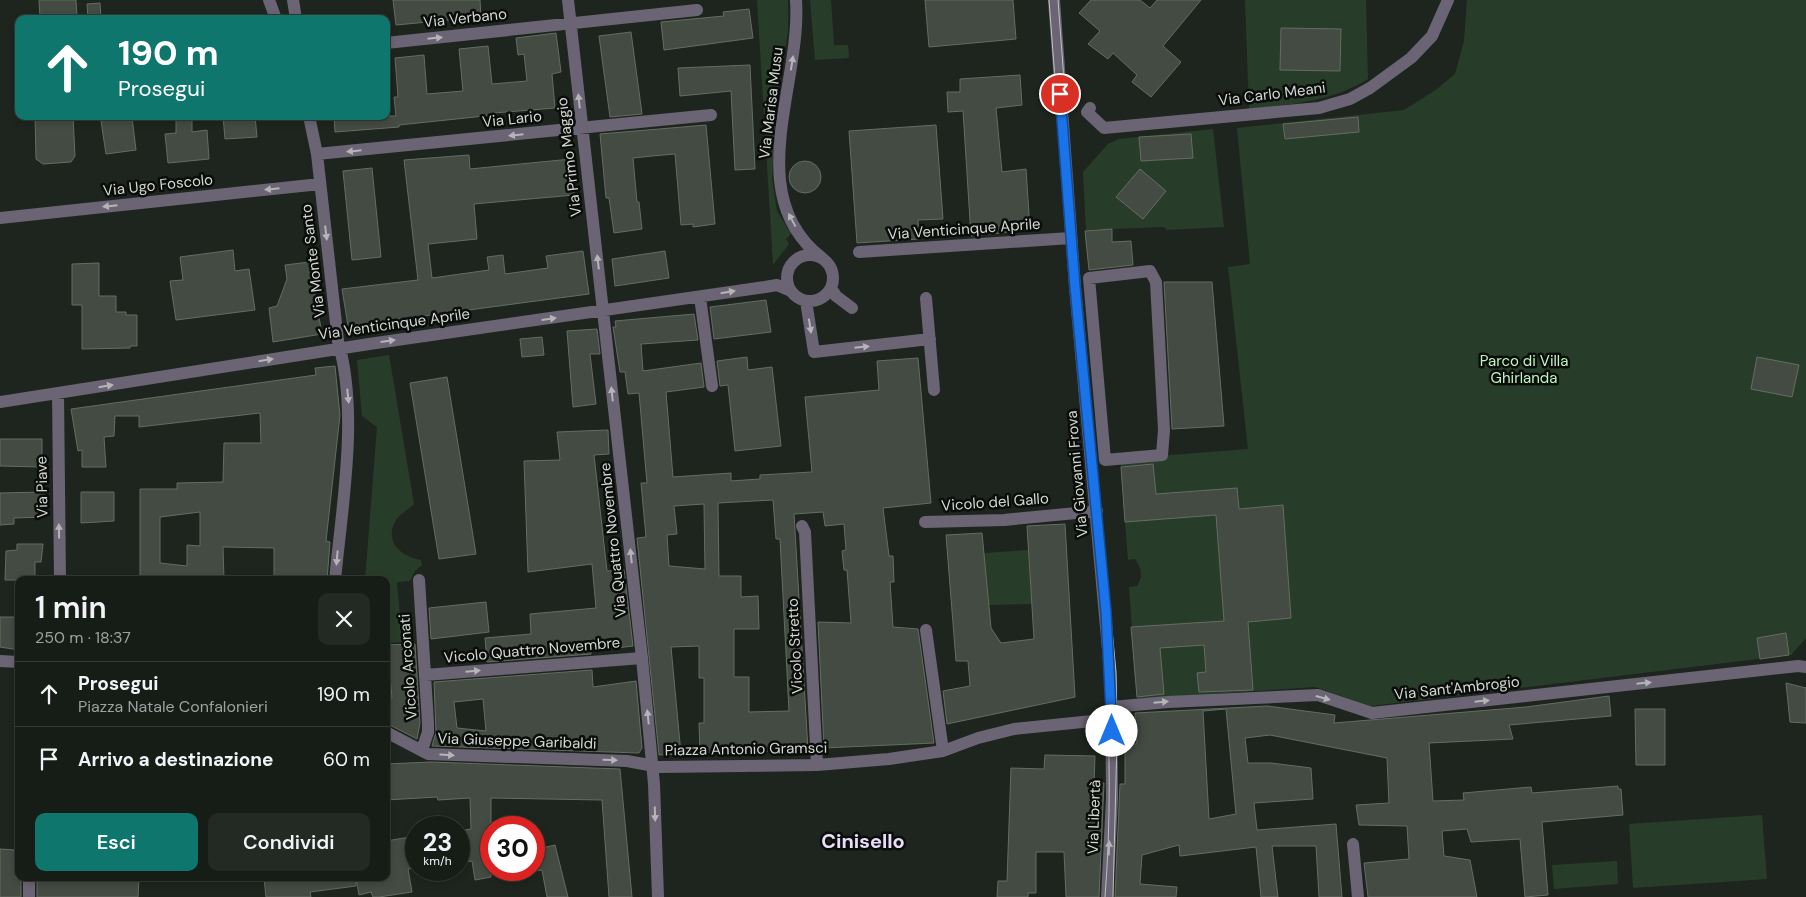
<!DOCTYPE html>
<html lang="it">
<meta charset="utf-8">
<style>
body{margin:0;font-family:"DM Sans",sans-serif;background:#232923;color:#f1f3f6;height:100vh;display:flex;flex-direction:column;font-size:19px;white-space:nowrap}
*{box-sizing:border-box;margin:0}
p{font-size:16px;color:#9ea1a1}
.icon{flex:none;width:28px;height:28px;fill:none;stroke:currentColor;stroke-width:2;stroke-linecap:round;stroke-linejoin:round}
.map{position:relative;flex:1;overflow:hidden}
.drawer{position:absolute;left:15px;top:576px;width:375px;height:305px;display:flex;flex-direction:column;background:#161c16;border-radius:10px;box-shadow:0 2px 8px #0003,0 0 0 1px #353a35}
.drawer>*{flex:none}
.top-card{position:absolute;left:15px;top:15px;width:375px;height:105px;border-radius:10px;box-shadow:0 2px 8px #0003,0 0 0 1px #353a35;background:#0f766e;color:#fff;overflow:hidden}
.speed{position:absolute;left:405px;top:816px;display:flex;gap:10px;font-size:25px;font-weight:700;text-align:center}
.speed>*{display:grid;place-content:center;width:65px;height:65px;border-radius:50%;background:#161c16;box-shadow:0 2px 8px #0003,0 0 0 1px #353a35;line-height:1}
.speed small{font-size:12px;font-weight:400}
.speed .limit{border:8px solid #d22;background:#fff;color:#111}
.pin{position:absolute;display:grid;place-items:center;width:42px;height:42px;color:#fff;margin:-21px;border:2px solid #fff;border-radius:50%;box-shadow:0 1px 5px #0007}
.me{position:absolute;width:55px;margin:-28px;rotate:0deg;stroke-linejoin:round;filter:drop-shadow(0 0 4px #0008)}
.turn{display:flex;align-items:center;gap:18px;height:105px;padding:0 20px;font-size:22px}
.turn .icon{width:65px;height:65px;stroke-width:2.5}
.turn b{display:block;font-size:35px;line-height:42px}
.round{display:grid;place-items:center;flex:none;width:52px;height:52px;border-radius:10px;background:#232923}
.summary{display:flex;align-items:center;justify-content:space-between;height:85px;padding:0 20px}
h1{font-size:30px;font-weight:600;line-height:38px}
.primary-button{display:flex;gap:10px;margin-top:auto;padding:10px 20px}
.primary-button a{flex:1;height:58px;border-radius:10px;background:#0f766e;color:#fff;font-size:20px;font-weight:600;line-height:58px;text-align:center}
.primary-button a+a{background:#232923;color:#f1f3f6}
ul{padding:0;list-style:none}
li{display:flex;align-items:center;gap:15px;height:65px;padding:0 20px;border-top:1px solid #353a35}
li div{flex:1}
li b{display:block;font-size:19px}
li em{font-style:normal}
.map>svg:first-child{display:block}
</style>
<div class="map">
<svg width="1806" height="897" viewBox="0 0 1806 897">
<rect width="100%" height="100%" fill="#1e251e"/>
<path fill="#283d29" d="M757,0h31v31l-12,74 -4,74 5,32 14,23 -5,5 3,5 -16,21z
M810,0h21l3,45h14l1,13 -34,2z
M1245,0h121l2,79c-38,23 -75,25 -119,30z
M1467,0h339v638l-15,17 -420,51 -56,-19 -178,12 -8,-112 8,-1c6,-9 5,-18 -2,-27l-7,1 -8,-101 128,-10 -20,-182 22,-3 -13,-136 167,-18 33,-21 18,-15 9,-33z
M1213,129l11,98 -57,3 -3,-3 -78,3 -3,-58 25,-28 11,-5z
M389,355l25,149c-5,5 -14,10 -18,16 -13,22 6,37 25,40l1,5 -7,6 -5,10 -13,1 5,60 -16,1v-63h-21l12,-153 -15,-11 -5,-56z
M1028,550l4,54 -43,1 -5,-52z
M1762,815l5,64 -134,9 -4,-64z
M1617,861l1,23 -64,5 -2,-24z"/>
<path fill="#434b43" stroke="#646d64" fill-rule="evenodd" d="M39,0h37l1,16 -37,2z
M393,0h87l1,17 -85,8z
M925,0h88l3,39 -87,8z
M1091,0h49l10,8 7,-8h44l-38,46 18,16 -30,35 -19,-15 5,-7 -24,-22 -5,6 -20,-15 12,-13 -21,-18z
M100,3l1,16h-13l-1,-15z
M749,9l4,29 -89,12 -3,-28 63,-6 -1,-4z
M1281,28l60,1 -1,42 -60,-1z
M631,32l11,82 -32,3 -11,-81z
M556,33l5,39 -9,2 3,34 -61,5v2l-95,10v2l-64,5 -1,-16h62l-2,-19h4l-3,-39 29,-3 3,39 36,-3 -4,-42 29,-3 4,38 35,-3 -3,-27 -6,1 -2,-17z
M750,65l5,104 -20,1 -4,-79 -51,5 -2,-28z
M1020,75l2,30 -26,3 6,64 24,-3 4,61 -59,6 -8,-125 -15,1 -1,-20h13v-13z
M35,116h38l2,40 -4,6 -28,2 -7,-5z
M176,116h16v16l15,-2 2,29 -41,4 -3,-29 11,-1z
M223,116h32l2,21 -32,2z
M132,117l4,33 -30,4 -5,-33z
M1358,117l1,15 -74,7 -2,-15z
M706,125l9,99 -22,3v-3l-12,1 -6,-71 -23,2 -19,2 4,44h2l3,27 -28,4 -5,-35h-3l-6,-64z
M936,125l7,94 -25,1 1,19 -62,4 -8,-112z
M1191,134l2,24 -52,3 -2,-24z
M469,155l1,14 101,-10 3,36 -100,9 3,35 -49,5 4,34 57,-8 -2,-13 16,-2 2,19 43,-6 -2,-12 37,-5 6,43 -241,32 -6,-37 76,-9 -14,-120z
M789 177a16 16 0 1 1 32 0a16 16 0 1 1-32 0Z
M372,168l9,89 -29,3 -9,-89z
M1140,169l26,22 -23,28 -27,-22z
M1112,229v13l19,-1 2,24 -44,5 -4,-39z
M233,250l2,21 14,-2 6,41 -79,10 -6,-39 13,-1 -3,-23z
M665,251l4,27 -54,8 -3,-27z
M309,262l13,72 -49,8 -4,-34 8,-2 10,-27 -2,-14z
M99,263v33h17v16h10v3h11v31h-7v2l-48,1v-44h-10v-41z
M1164,282h48l12,144 -52,3z
M766,300l5,32 -57,7 -4,-32z
M694,314l4,26 -57,4 2,27 58,-8 3,24 -38,5 7,85 58,-4v8l29,-2v-4l52,-3 -7,-75 74,-7 -2,-29 41,-3 13,145 -48,5 6,48h4l1,26h-4l3,45 25,2 16,114 -110,5 -6,-126 33,1 -4,-53h-3l-2,-19 4,-1 -2,-26 -19,2 -2,-14 -29,2 14,236 -108,3 -1,-30h5v-45h-5v-32l-28,1 10,107 -22,1 -22,-217 9,-1 -5,-54h6l-8,-90 -11,1 -3,-22h-5l-7,-45h3l-1,-6zM773,500l3,39h4l9,172 -40,1v-35h-15v-48h25l-1,-33 -17,1v-21h-22l-1,-73zM704,504l1,65 -36,-3 -2,-31 10,-1 -3,-28z
M597,329l3,25h-10l6,50 -23,3 -6,-76z
M542,337l2,18 -22,2 -2,-18z
M747,357l1,13 24,-3 9,79 -46,5 -7,-66 -8,1 -3,-25z
M1757,357l42,8 -7,32 -41,-8z
M335,366l5,49 -14,126 4,1 -3,38h-53v-32l-51,-1 1,33h-84v-91h37v-6l46,-1 1,-39h37l-1,-30 -121,14v-11h-24l-1,20 -10,1 2,30h-24v-17l-4,1 -7,-42 245,-34 -1,-7zM200,512v34l-13,-1v21l-27,-3v-46z
M447,377l29,177 -37,5 -29,-176z
M608,430l1,24 -15,1 13,116 17,-1 9,76 -42,5v3l-104,8 -2,-24 46,-4 -1,-20 66,-6 -4,-44 -64,8 -4,-111 36,-1 -3,-28z
M0,439h42v28l-42,-1z
M1153,464l3,30 81,-6 2,21 44,-4 8,113 -43,4 5,68 -54,2 -2,-19 9,-1 -2,-27 -44,3 4,46 -27,3 -6,-70 93,-6 -8,-106 -91,7 -4,-55z
M44,492v25l-30,1v6l-14,1v-32z
M81,492h33v29l-33,2z
M1065,524l10,173 -128,27 -4,-33 27,-5 -2,-25h-12l-10,-126 36,-2 9,95 10,15 33,-4 -7,-113z
M17,544h26l-2,18h-6v18h-30l1,-29 11,-1z
M486,602l3,30 -58,7 -2,-31z
M0,617h19v33l-19,-3z
M1786,633l3,22 -29,4 -3,-21z
M415,644l5,79 -3,16 -31,-16v-28l6,3 -5,-53z
M592,670l1,17 43,-6 6,67 -3,5 -207,-7 4,-14 -2,-50zM483,699l3,32 -29,-3 -3,-26z
M1786,683l20,5v35l-16,-1z
M1609,696l2,20 -102,9 4,14 -84,4 4,58 31,-1 -1,-7 68,-6 1,6 86,-7v3h3l2,26 -81,7 6,73 -23,2 -5,-58 -49,3 -4,-13 -25,2 2,25 26,4 7,37h-109l-4,-34 45,-4 -2,-33 -48,-1 -3,-20 33,-2 -2,-45 -117,-23 -25,3 3,25h23l40,5 2,31 -59,4 3,27 79,-6 6,73h-23l-3,-51h-44l6,51h-17l-5,-50 -76,9 -1,-11 -37,10 -2,29 37,3 -1,10h-61l5,-113h5v-41l12,1 -2,-31 132,-7 68,9 -1,8 192,-16zM1226,709l10,105 -27,5 -6,-108z
M1635,709h30v56h-29z
M1045,755l50,1 -1,27h10l-5,114h-33l-2,-45h-28v41h-8v4h-31l1,-16h9l4,-113 33,1z
M431,762l189,7 12,128h-23l-7,-97 -111,-2v79l-16,3 -3,-19 -13,2v-32l12,-2 -1,-31 -32,2 -1,-3 -51,3v-36z
M416,836v32l-8,1 4,23 -33,5h-6l-2,-5 -12,3 -3,-17h30v-37z
M555,845l13,52h-21l-5,-27 -8,1v-21z
M0,849l16,1v28h5v19h-21z
M37,878h102l-1,19h-101z
M264,878h92v8l-46,6 1,5h-45z"/>
<g fill="none" stroke-linecap="round" stroke-linejoin="round">
<path stroke="#6b6474" stroke-width="12" d="M269,0l7,19
M293,0l3,19
M568,0l74,658 12,126 4,113
M796,0c6,84 -56,195 26,258
M1054,0l21,287 36,395 1,116 -5,99
M386,43l311,-33
M1090,108l-3,4 17,16 215,-20 31,-9 20,-11 41,-30 21,-22 16,-36
M309,116l8,38 21,187c21,72 4,164 -3,239
M317,154l394,-39
M0,218l320,-34
M859,252l212,-14
M787 278a23 23 0 1 1 46 0a23 23 0 1 1-46 0Z
M1150,271l6,11 8,148 -2,25 -57,5 -16,-182z
M831,288l5,8 16,12
M700,297l12,89
M926,298l8,92
M806,301l8,51 116,-13
M58,393l2,187
M0,402l369,-58 396,-57 12,-2 14,6
M925,522l79,-2 93,-9
M802,526l3,6 12,233
M419,580l9,143v9l-6,18
M926,630l17,121
M0,661l19,1
M425,675l217,-17
M1112,707l56,-5 150,-7 54,18 426,-47 8,1
M386,732l42,22 199,7 33,6 157,-2 72,-6 54,-8 35,-13 36,-9 98,-10
M1353,844l5,53
M29,897v-19"/>
<path stroke="#bcc2bc" stroke-width="1" d="M1049,0c11,150 24,300 38,450 14,149 30,298 18,447
M1058,0l20,268 38,404 1,68 -4,157"/>
</g>
<defs><path id="oneway-solid" d="M-6-.8H1V-3.2L6.5 0L1 3.2V.8H-6Z" transform="scale(1.25)"/></defs>
<g fill="#b4b5b6">
<use href="#oneway-solid" transform="translate(435 38) rotate(-6)"/>
<use href="#oneway-solid" transform="translate(792 63) rotate(-81)"/>
<use href="#oneway-solid" transform="translate(579 101) rotate(-96)"/>
<use href="#oneway-solid" transform="translate(516 135) rotate(174)"/>
<use href="#oneway-solid" transform="translate(354 151) rotate(174)"/>
<use href="#oneway-solid" transform="translate(272 189) rotate(174)"/>
<use href="#oneway-solid" transform="translate(110 206) rotate(174)"/>
<use href="#oneway-solid" transform="translate(792 220) rotate(-118)"/>
<use href="#oneway-solid" transform="translate(326 233) rotate(83)"/>
<use href="#oneway-solid" transform="translate(598 262) rotate(-97)"/>
<use href="#oneway-solid" transform="translate(728 292) rotate(-9)"/>
<use href="#oneway-solid" transform="translate(549 319) rotate(-8)"/>
<use href="#oneway-solid" transform="translate(810 326) rotate(81)"/>
<use href="#oneway-solid" transform="translate(388 341) rotate(-8)"/>
<use href="#oneway-solid" transform="translate(862 347) rotate(-6)"/>
<use href="#oneway-solid" transform="translate(266 360) rotate(-9)"/>
<use href="#oneway-solid" transform="translate(106 386) rotate(-9)"/>
<use href="#oneway-solid" transform="translate(612 394) rotate(-96)"/>
<use href="#oneway-solid" transform="translate(348 396) rotate(84)"/>
<use href="#oneway-solid" transform="translate(59 531) rotate(-91)"/>
<use href="#oneway-solid" transform="translate(631 556) rotate(-96)"/>
<use href="#oneway-solid" transform="translate(337 558) rotate(95)"/>
<use href="#oneway-solid" transform="translate(473 671) rotate(-5)"/>
<use href="#oneway-solid" transform="translate(1644 683) rotate(-6)"/>
<use href="#oneway-solid" transform="translate(1323 698) rotate(15)"/>
<use href="#oneway-solid" transform="translate(1482 701) rotate(-6)"/>
<use href="#oneway-solid" transform="translate(1161 702) rotate(-5)"/>
<use href="#oneway-solid" transform="translate(648 717) rotate(-96)"/>
<use href="#oneway-solid" transform="translate(447 755) rotate(4)"/>
<use href="#oneway-solid" transform="translate(610 760) rotate(1)"/>
<use href="#oneway-solid" transform="translate(655 814) rotate(88)"/>
<use href="#oneway-solid" transform="translate(1109 848) rotate(-87)"/>
</g>
<g fill="none" stroke-linecap="round" stroke-linejoin="round">
<defs>
<path id="route" d="M1060,94l15,193 31,325 6,119"/>
</defs>
<use href="#route" stroke="#114b97" stroke-width="12"/>
<use href="#route" stroke="#1a73e8" stroke-width="9"/>
</g>
<g text-anchor="middle" stroke-width="5" stroke-linejoin="round" paint-order="stroke">
<g font-size="15" fill="#d3d8d3" stroke="#0a0d0a">
<text transform="translate(465 18) rotate(-6)" y="5">Via Verbano</text>
<text transform="translate(1272 94) rotate(-7)" y="5">Via Carlo Meani</text>
<text transform="translate(771 103) rotate(-83)" y="5">Via Marisa Musu</text>
<text transform="translate(512 119) rotate(-6)" y="5">Via Lario</text>
<text transform="translate(569 157) rotate(-97)" y="5">Via Primo Maggio</text>
<text transform="translate(158 185) rotate(-6)" y="5">Via Ugo Foscolo</text>
<text transform="translate(964 229) rotate(-4)" y="5">Via Venticinque Aprile</text>
<text transform="translate(313 261) rotate(-97)" y="5">Via Monte Santo</text>
<text transform="translate(394 324) rotate(-8)" y="5">Via Venticinque Aprile</text>
<text transform="translate(1077 474) rotate(-95)" y="5">Via Giovanni Frova</text>
<text transform="translate(42 487) rotate(-91)" y="5">Via Piave</text>
<text transform="translate(995 502) rotate(-4)" y="5">Vicolo del Gallo</text>
<text transform="translate(613 540) rotate(-96)" y="5">Via Quattro Novembre</text>
<text transform="translate(795 646) rotate(-93)" y="5">Vicolo Stretto</text>
<text transform="translate(532 650) rotate(-5)" y="5">Vicolo Quattro Novembre</text>
<text transform="translate(408 667) rotate(-94)" y="5">Vicolo Arconati</text>
<text transform="translate(1457 688) rotate(-6)" y="5">Via Sant'Ambrogio</text>
<text transform="translate(517 741) rotate(2)" y="5">Via Giuseppe Garibaldi</text>
<text transform="translate(746 749) rotate(-1)" y="5">Piazza Antonio Gramsci</text>
<text transform="translate(1094 817) rotate(-88)" y="5">Via Libertà</text>
</g>
<g font-size="15" fill="#c0f5c2" stroke="#0a0d0a">
<text x="1524" y="366">Parco di Villa<tspan x="1524" dy="17">Ghirlanda</tspan></text>
</g>
<g font-size="20" font-weight="bold" fill="#e9ddf9" stroke="#0a0d0a">
<text x="863" y="848">Cinisello</text>
</g>
</g>
</svg>
<div class="speed"><div>23<small>km/h</small></div><div class="limit">30</div></div>
<div class="pin" style="left:1060px;top:94px;background:#d93025"><svg class="icon" aria-label="arrive" viewBox="0 0 24 24"><path d="M6 21V4h12l-3 4 3 4H6"/></svg></div>
<svg class="me" style="left:1112px;top:731px" viewBox="-20 -20 40 40"><circle r="19" fill="#fff"/><path d="M0-13L10 11 0 6-10 11z" fill="#1a73e8"/></svg>
<div class="top-card">
<div class="turn"><svg class="icon" aria-label="ahead" viewBox="0 0 24 24"><path d="M12 20V5M6 11l6-6 6 6"/></svg><div><b>190 m</b>Prosegui</div></div>
</div>
<section class="drawer">
<div class="summary"><div><h1>1 min</h1><p>250 m · 18:37</p></div><a class="round"><svg class="icon" aria-label="close" viewBox="0 0 24 24"><path d="M6 6l12 12M18 6L6 18"/></svg></a></div>
<ul>
<li><svg class="icon" aria-label="ahead" viewBox="0 0 24 24"><path d="M12 20V5M6 11l6-6 6 6"/></svg><div><b>Prosegui</b><p>Piazza Natale Confalonieri</p></div><em>190 m</em></li>
<li><svg class="icon" aria-label="arrive" viewBox="0 0 24 24"><path d="M6 21V4h12l-3 4 3 4H6"/></svg><div><b>Arrivo a destinazione</b></div><em>60 m</em></li>
</ul>
<div class="primary-button"><a>Esci</a><a>Condividi</a></div>
</section>
</div>
